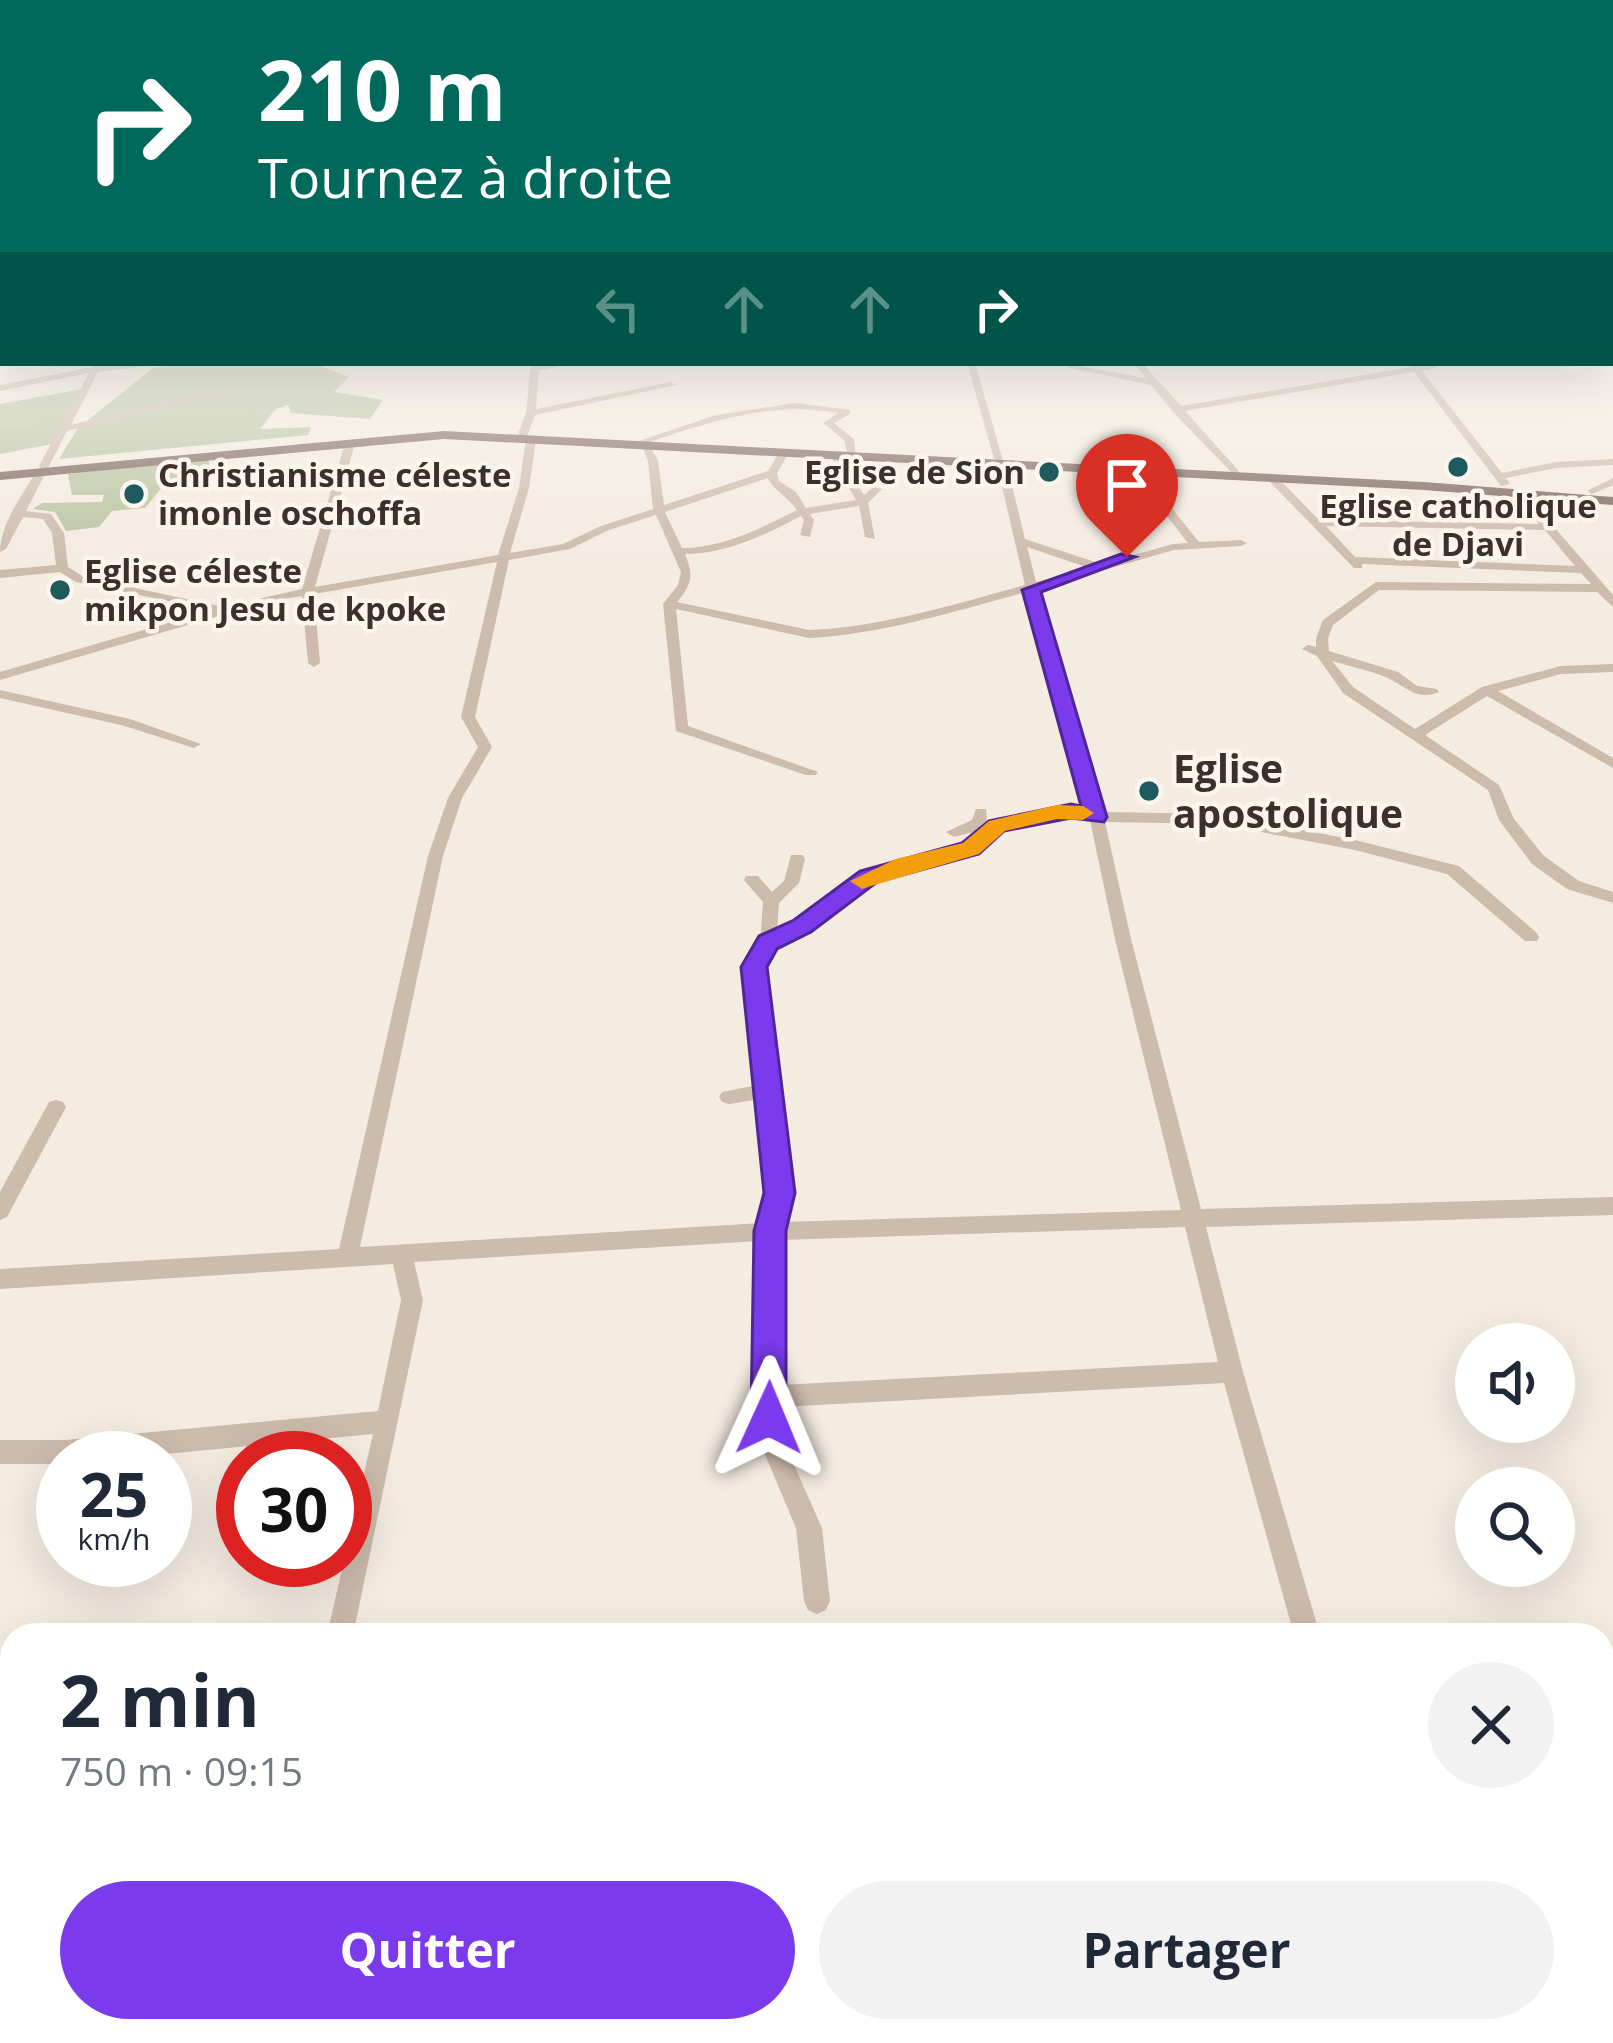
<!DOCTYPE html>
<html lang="fr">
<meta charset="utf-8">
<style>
body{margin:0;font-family:"Open Sans",sans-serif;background:#f2f2f3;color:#1f2937;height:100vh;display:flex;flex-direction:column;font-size:45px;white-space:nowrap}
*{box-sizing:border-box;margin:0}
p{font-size:39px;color:#747a83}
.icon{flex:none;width:66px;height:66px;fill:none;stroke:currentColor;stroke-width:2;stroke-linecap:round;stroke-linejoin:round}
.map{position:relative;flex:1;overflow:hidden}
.panel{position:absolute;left:0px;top:1623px;width:1614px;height:420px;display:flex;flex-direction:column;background:#fff;border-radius:36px 36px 0 0;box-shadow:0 12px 48px #0002}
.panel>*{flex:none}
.guide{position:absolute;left:0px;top:0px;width:1614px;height:366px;box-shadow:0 12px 48px #0002;background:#00695c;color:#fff;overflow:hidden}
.fabs{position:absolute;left:1455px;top:1323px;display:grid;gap:24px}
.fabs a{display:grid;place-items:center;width:120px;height:120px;border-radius:50%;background:#fff;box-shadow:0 12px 48px #0002;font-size:60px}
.speed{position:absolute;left:36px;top:1431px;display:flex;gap:24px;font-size:60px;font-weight:700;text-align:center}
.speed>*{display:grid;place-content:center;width:156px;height:156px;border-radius:50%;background:#fff;box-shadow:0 12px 48px #0002;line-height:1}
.speed small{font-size:30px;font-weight:400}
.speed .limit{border:18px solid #d22;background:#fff;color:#111}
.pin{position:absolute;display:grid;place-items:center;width:102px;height:102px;color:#fff;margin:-123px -51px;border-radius:50% 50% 50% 0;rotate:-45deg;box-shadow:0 0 12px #0007}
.pin .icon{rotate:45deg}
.me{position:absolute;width:132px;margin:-66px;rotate:1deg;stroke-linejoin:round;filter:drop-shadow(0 0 9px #0008)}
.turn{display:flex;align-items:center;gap:42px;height:252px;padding:0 60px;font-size:54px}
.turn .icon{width:156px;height:156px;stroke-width:2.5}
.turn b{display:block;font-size:84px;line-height:102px}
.lanes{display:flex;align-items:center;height:114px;padding:0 60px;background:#0003;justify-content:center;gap:60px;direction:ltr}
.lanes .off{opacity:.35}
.round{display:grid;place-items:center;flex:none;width:126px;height:126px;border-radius:63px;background:#f2f2f3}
.overview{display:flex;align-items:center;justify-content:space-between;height:204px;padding:0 60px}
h1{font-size:72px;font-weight:700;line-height:90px}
.cta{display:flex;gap:24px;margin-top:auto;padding:24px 60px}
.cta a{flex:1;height:138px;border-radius:72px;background:#7c3aed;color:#fff;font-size:48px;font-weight:700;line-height:138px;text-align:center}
.cta a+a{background:#f2f2f3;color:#1f2937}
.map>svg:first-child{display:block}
</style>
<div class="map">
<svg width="1613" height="2043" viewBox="0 0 1613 2043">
<rect width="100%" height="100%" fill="#f4ebe1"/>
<path fill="#b8c4a0" d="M188,363h125l36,14 -15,15 49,8 -13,19 -79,-6 -3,-8 -12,4 -16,20 51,-2 -3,8 -249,24 19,-31 75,-60z
M88,388l-30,55 -58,11v-50z
M210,457l-4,25 -43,4 -18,22 -33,3 -13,16 -33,4 -11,-19 -22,-3 9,-6 60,-1 2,-7h-32l-4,-21z"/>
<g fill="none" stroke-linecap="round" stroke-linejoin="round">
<path fill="#cdbbac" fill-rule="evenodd" d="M1611,288h2v5h-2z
M1611,306h2v5h-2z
M1611,344h2v6h-2z
M94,363h8l-1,3 67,-3 -70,9 -27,53 111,-28 48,-5 5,3 -53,8 -115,28 -19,37h-8l-1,-2 50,-93 -89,18v-6l92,-18z
M531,363h52l-44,7 -3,39 135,-27 5,3 -141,30 -7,19 -5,3 -5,-3 8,-21z
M967,363h8l28,98 -9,-2z
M1046,363h18l82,15 -13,-15h9l39,43 230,-39 -3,-4h9l2,3 37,-3 -34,8 80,102 54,-11 57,-3v6l-57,3 -50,10 4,6 -9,2 -87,-114 -229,39 53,59 1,2 -5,3 -61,-63 -22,-27z
M796,403l54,7v4l-16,9 20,16 2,16h-8l-4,-15 -21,-17 15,-10c-66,-13 -131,10 -194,31l-8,-2 80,-27z
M531,437l5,3 -7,48 -19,65 53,-9 38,-18 52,-17 -5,-48 -6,-15h8l8,15 6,44 104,-34 10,-17 4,-1 5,3 -10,17 2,8 17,11 10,16 50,-8 -24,-41 9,-2 23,38 9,-8 9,2 -14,14 7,36 -10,-2 -6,-31 -49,8 4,6 -4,17 -10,-2 4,-15 -3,-4c-36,19 -75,38 -116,38 9,22 7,30 -8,48l132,28c73,-3 146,-26 216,-45l-28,-120 5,-3 5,3 18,74 76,25 72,-20 15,-1 -56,-71 9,-2 58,72 42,-2 6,3 -6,3 -67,4 -136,39 15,64 50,159 117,2 135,26 104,26 78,67 2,4 -2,4h-12l-78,-67 -92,-24 -135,-26 -115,-2 26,117 70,270 412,-12v18l-407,12 37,145 77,263h-26l-70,-252 -443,24 2,33 39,88 8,73 -4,9 -9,4 -9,-4 -4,-9 -8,-73 -37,-88v-199l-345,21 9,38 -70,335h-26l46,-201 -248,24h-62v6h-63v-24h66l312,-29 23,-111 -8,-36 -393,25v-20l339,-20 89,-393 20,-58 30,-51 -17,-30 36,-155 -183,32 6,69 -6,4 -6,-4 -6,-67 -36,6 -266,78v-8l212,-62 -136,-28 -16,-10 -60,6v-8l56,-5 -4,-32 -9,-14 -20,-2 -17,32 -6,3c0,-28 23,-58 37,-82h8l1,2 -20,39 25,3 13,19 4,34 16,10 139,30 79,-18 42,-142 5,-3 5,3 -39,140 183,-32 21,-67 7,-48zM768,478c3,10 21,20 29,32 -36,18 -74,38 -115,38l-17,-36zM656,515l25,57 -3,13 -15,19 13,127 130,44h10l2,-3 -130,-46 -12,-117 133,29c73,-4 147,-27 217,-46l15,61 47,157 -17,-4 -74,15 -10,-1 -1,-11h-10l-4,11 -26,12 8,5 31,-8 -21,17 -101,27 -67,49 -19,9 2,-28 20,-20 6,-24 -2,-4h-12l-7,26 -12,11 -14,-16h-12l-2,4 19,22 -3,41 -15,24 13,118 -36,7 -3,5 3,5 7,2 31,-5 10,94 -8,30 -402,24 83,-391 19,-58 30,-51 -17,-30 34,-157 61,-11 39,-19zM1027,547l62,21 -53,14zM1071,816l19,4 25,119 66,271 -398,12 7,-29 -27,-226 11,-20 34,-17 67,-49 101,-29 26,-22zM1185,1227l33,135 -437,23 -1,-145z
M1269,477h8l42,43 220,4 -26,-32 9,-2 91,105v12l-16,-15 -218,-2 -46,35 -5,13 1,13 69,21 19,14 20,3 2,3c-24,10 -35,-8 -56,-16 -16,-6 -34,-10 -51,-15l21,26 62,42 67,-42 79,-21 52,-2v8l-52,2 -63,17 115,67v10l-126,-72 -62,39 74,50 15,34 30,37 35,25 34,11v11l-46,-14 -35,-25 -33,-44 -11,-30 -145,-97 -26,-37 -15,-7 6,-4 8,2v-9l7,-18 53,-38 215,2 -10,-11 -219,-9v4h-8l-85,-87zM1326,526l219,4 30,36 -220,-9z
M1613,478v7l-21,9 -5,-3z
M0,690l130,29 71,25 -7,4 -73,-23 -121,-27z
M56,1100l7,2 3,5 -59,110 -7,3v-28l49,-90z
M12,1933v32l-12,2v-32z
M237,2031h32l-2,12h-32z
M505,2031h32l-1,12h-32z
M758,2031h32l2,12h-32z
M1402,2031h32l3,12h-32z"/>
<path fill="#7d675c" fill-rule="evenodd" d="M444,431l980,51 189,15v8l-189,-15 -980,-51 -444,41v-8z"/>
</g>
<linearGradient id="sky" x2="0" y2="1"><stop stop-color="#7eb2d2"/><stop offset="0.5" stop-color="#faf6f2"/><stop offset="1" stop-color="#faf6f2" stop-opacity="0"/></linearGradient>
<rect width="1613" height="568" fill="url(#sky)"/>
<path fill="#7c3aed" stroke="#51269a" stroke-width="3" d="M1121,554l14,3 -94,35 66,225 -3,5 -33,-4 -67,13 -25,23 -102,28 -66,50 -34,17 -10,18 28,226 -9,38v187l-5,12 -12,5 -13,-5 -5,-12 3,-187 10,-38 -23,-226 18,-31 35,-16 66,-49 102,-28 27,-22 82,-17 10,2 -59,-216z"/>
<path fill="#f59e0b" d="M1057,805l26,1 11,7 -11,7 -26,-1 -52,12 -26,23 -108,32 -9,3 -12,-8 46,-22 67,-16 26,-22z"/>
<g fill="#1f5a5e" stroke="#fbf5ee" stroke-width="4.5">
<circle cx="1458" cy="467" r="12"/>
<circle cx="1049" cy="472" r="12"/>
<circle cx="134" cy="494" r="12"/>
<circle cx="60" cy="590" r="12"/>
<circle cx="1149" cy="791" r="12"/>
</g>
<g text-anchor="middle" stroke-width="9" stroke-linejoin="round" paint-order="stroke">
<g font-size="33" font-weight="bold" fill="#3b302b" stroke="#fbf5ee" text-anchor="start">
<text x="1025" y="484" text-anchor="end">Eglise de Sion</text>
<text x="158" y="487">Christianisme céleste<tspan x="158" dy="38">imonle oschoffa</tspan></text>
<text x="1458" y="518" text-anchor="middle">Eglise catholique<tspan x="1458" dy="38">de Djavi</tspan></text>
<text x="84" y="583">Eglise céleste<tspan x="84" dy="38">mikpon Jesu de kpoke</tspan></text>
</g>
<g font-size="39" font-weight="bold" fill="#3b302b" stroke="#fbf5ee" text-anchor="start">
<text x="1173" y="783">Eglise<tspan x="1173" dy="45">apostolique</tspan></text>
</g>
</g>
</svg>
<div class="fabs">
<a><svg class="icon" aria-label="sound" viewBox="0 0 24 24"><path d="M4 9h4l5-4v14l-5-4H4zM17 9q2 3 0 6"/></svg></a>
<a><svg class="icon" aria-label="search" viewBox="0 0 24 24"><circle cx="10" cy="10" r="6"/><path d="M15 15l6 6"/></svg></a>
</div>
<div class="speed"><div>25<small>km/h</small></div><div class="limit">30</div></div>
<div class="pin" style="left:1127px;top:557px;background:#d93025"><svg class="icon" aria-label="arrive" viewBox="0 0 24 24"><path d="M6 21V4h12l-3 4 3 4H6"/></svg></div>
<svg class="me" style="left:769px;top:1418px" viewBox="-20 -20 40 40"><path d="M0-17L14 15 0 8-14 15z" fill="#7c3aed" stroke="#fff" stroke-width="4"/></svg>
<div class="guide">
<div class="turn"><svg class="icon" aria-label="right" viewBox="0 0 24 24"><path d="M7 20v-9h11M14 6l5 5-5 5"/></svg><div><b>210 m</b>Tournez à droite</div></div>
<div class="lanes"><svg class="icon off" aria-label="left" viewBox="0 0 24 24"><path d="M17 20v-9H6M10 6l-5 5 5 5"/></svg><svg class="icon off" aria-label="ahead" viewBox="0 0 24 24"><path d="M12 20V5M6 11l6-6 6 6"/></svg><svg class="icon off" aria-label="ahead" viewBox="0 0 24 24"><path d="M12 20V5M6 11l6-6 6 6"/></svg><svg class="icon" aria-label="right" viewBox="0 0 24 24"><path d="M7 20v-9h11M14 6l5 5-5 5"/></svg></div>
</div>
<section class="panel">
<div class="overview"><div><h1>2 min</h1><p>750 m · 09:15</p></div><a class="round"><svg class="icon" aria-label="close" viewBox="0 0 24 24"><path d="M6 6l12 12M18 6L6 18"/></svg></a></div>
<div class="cta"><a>Quitter</a><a>Partager</a></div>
</section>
</div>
